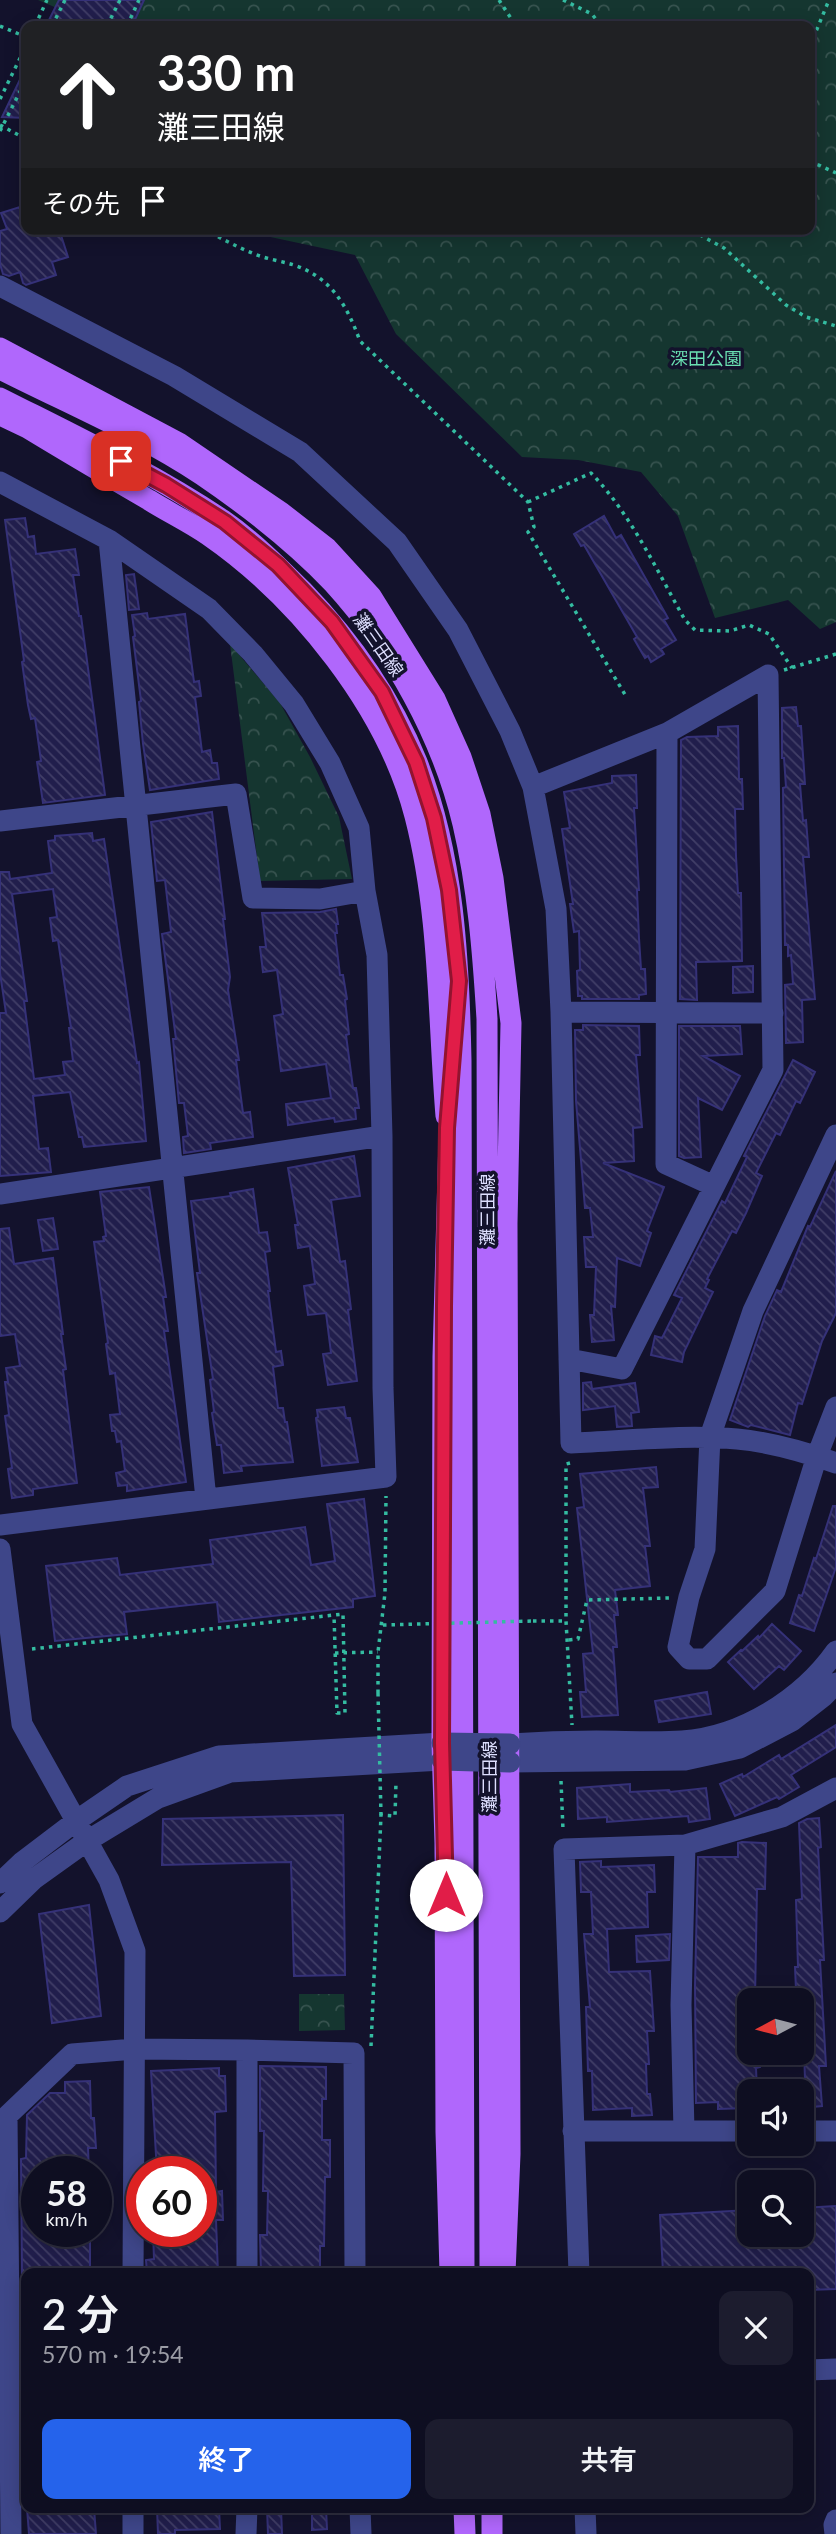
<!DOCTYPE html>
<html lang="ja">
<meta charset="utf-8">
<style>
body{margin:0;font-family:Lato,"Noto Sans JP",sans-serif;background:#1c1c2e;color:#f1f3f6;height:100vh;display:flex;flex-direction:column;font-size:26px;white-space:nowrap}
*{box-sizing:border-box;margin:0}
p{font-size:23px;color:#9b9ca5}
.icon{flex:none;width:38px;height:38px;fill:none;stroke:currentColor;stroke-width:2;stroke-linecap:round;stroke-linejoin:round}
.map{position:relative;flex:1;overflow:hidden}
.details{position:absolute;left:21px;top:2268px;width:793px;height:245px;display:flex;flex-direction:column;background:#0e0e21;border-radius:14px;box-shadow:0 4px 18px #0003,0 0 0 2px #2e2e3f}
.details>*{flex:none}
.top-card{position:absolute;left:21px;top:21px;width:794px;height:214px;border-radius:14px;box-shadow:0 4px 18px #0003,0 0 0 2px #2e2e3f;background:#202124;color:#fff;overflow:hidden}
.needle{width:46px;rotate:263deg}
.tools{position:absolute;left:737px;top:1988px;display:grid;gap:14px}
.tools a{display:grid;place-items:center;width:77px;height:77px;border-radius:14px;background:#0e0e21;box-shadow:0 4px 18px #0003,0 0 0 2px #2e2e3f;font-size:35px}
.speed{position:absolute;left:21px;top:2156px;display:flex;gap:14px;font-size:35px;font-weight:700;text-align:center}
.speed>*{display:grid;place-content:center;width:91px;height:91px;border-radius:50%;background:#0e0e21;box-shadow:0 4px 18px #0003,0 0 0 2px #2e2e3f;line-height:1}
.speed small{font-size:18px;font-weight:400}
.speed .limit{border:10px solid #d22;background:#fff;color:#111}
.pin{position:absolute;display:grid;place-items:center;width:60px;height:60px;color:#fff;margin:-30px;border-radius:14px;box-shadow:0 4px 10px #0006}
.me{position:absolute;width:77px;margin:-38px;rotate:0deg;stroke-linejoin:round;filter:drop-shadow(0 0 5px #0008)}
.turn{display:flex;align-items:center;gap:24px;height:147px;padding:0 21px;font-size:32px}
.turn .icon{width:91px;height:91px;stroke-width:2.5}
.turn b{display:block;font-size:49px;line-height:60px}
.then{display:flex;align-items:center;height:66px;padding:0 21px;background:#0003;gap:14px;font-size:26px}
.round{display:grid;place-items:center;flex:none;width:74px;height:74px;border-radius:14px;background:#1c1c2e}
.overview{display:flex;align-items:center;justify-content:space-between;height:119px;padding:0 21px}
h1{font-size:42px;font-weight:600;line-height:52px}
.action{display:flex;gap:14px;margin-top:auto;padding:14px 21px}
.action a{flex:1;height:80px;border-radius:14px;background:#2563eb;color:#fff;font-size:28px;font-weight:600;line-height:80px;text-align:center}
.action a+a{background:#1c1c2e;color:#f1f3f6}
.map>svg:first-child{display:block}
</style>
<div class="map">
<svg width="836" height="2534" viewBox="0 0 836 2534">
<defs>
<pattern id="park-crowns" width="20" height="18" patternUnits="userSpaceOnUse" patternTransform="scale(1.75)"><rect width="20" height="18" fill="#153630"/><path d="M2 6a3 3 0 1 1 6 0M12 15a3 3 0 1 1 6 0" fill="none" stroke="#37534f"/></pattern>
<pattern id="building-back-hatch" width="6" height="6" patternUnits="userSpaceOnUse" patternTransform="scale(1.75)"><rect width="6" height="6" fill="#211e4c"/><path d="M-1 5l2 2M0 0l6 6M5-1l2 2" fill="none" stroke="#413e67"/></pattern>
</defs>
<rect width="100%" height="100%" fill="#13122c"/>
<path fill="url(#park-crowns)" d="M38,0h798v622l-16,7 -32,-29 -73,18 -37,-102 -37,-44 -63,-12 -56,-3 -126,-123 -41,-79 -122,-26h577v-203h-721l1,-4z
M230,644l50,59 30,54 29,60 13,62 -92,2z
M299,1994h45l1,36 -46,1z"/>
<path fill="url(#building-back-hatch)" stroke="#353178" stroke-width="2" fill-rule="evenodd" d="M59,0h85l-12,26h-86z
M26,67v51l-24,-1z
M26,205v24h33l9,28 -16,5 4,13 -30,10 -3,-2 -3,-11 -11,4 -6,-2 -3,-10v-33l7,-2 -6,-16z
M604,516l12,22 5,-3 47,83 -4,2 12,20 -15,9 3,5 -13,8 -3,-6 -3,2 -11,-19 3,-2 -53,-92 -3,1 -7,-12z
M25,518l3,19 6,-1 2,18 39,-5 4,26h-6l6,41h2l24,179 -62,8 -6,-41 4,-1 -6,-43 -4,1 -3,-14 -6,-43 2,-1 -19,-141z
M134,574l5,35 -10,1 -3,-35z
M147,613l1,6 37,-5 9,68 5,-1 2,15 -6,1 7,55 8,-2 2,13h5l2,16 -69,11 -7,-46 -4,-42 2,-1 -8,-64 2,-1 -3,-21z
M796,707l2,19h3l4,58h-5l3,37 3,-1 3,37h-6l12,142 -13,1 1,42 -17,1 -1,-58 8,-1 -2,-29 -3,1v-11h-3l-2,-157 3,-1 -2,-29h-2v-50z
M738,726l1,53h3l1,30h-8l1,47 2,37h3l1,68 -46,1 1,38 -17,-1 1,-259 6,-3 31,-1v-9z
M636,775l1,33h-3l5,82h-2l2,48 2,31h4l1,25 -7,1v4h-57v-3h-4l-1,-25 3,-1 -1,-39 -5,1 -4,-28h3l-11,-75 8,-1 -6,-36 48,-9v-7z
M212,812l13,107h-2l7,58 -2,13 11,70h-3l7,53 7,-1 3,25 -43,6 1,6 -27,4 -1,-16 5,-1 -4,-33h-5l-6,-64h3l-14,-105 9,-2 -6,-52 -8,1 -6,-59z
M92,833l1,8 11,-2 33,224 2,-1 7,79 -62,6 -2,-10h-3l-9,-45 -37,4 6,53 9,-1 3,24 -51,4v-163h6l-6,-40v-101h9l1,7 42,-6 -4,-32 7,-1v-4zM53,889l4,28 -7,1 3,23 5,-1 13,88h-2l4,33 -10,1 2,13 -31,4 -10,-78h3l-15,-107z
M336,909l2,15h-2l1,9h-2l5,42h3l4,24 -2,1 4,34 -3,1 7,53h3l3,20h-4l1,11 -21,3 -1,-4 -46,7 -2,-21 45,-6 -5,-34 -45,7 -7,-55 9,-2 -6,-44 -14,2 -3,-25h6l-4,-34 58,-1z
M753,966v26l-20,1v-26z
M583,1025l56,1 1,29h-4l6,72 -9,1 1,33 -31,2 61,24 -17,44 4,2 -11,33 -23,-8 -2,49 -4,-1 3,34 -22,2 -2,-27h4l2,-48h-10l-2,-30h9l-3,-29h-5l-9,-107 -1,-71h8z
M679,1026h61l2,28 -39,2 37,20 -18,34 -24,-12 3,59 -17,1 -5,-2z
M793,1060l22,12 -15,31 -4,-2 -16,34 -4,-2 -20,40 6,3 -16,37 -10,20 -4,-2 -25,48 2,1 -4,8 8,4 -29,60 -2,10 -31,-7 4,-19 7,2 20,-40 -8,-3 48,-94 3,2 22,-46 -3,-1z
M354,1156l6,40 -29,4 9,62 5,-1 6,48 -3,1 9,71 -29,4 -5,-31 8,-1 -5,-40 -18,2 -4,-29 11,-2 -5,-38 -12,2 -3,-23h3l-10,-57z
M836,1171v142l-14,28 -20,63 -4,-1 -8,32 -39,-10 -3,2 -18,-7 35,-104 12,-26 4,2 27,-66 2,1z
M149,1187l17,110h-3l5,34h-4l22,151 -59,9v-6l-9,1 -2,-13 9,-2 -4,-30 -4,1 -2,-11h-3l-2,-16 10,-1 -5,-41 -5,1 -4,-30 2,-1 -14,-101 10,-1 -1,-4 3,-1 -6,-44z
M253,1189l6,44 8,-1 3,19 -5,1 5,39h-2l8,61 5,-1 2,14 -10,2 5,41h5l2,14h2l6,40 -52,4 1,5 -18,2 -3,-28h-4l-5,-32 2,-1 -4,-32 3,-1 -16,-106h3l-9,-72 40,-5 -1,-3z
M53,1218l5,31 -15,2 -5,-31z
M9,1228l5,36 39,-6 10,76h-2l5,35 -3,1 14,113 -44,6v6l-21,3 -4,-29 4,-1 -7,-52 4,-1 -4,-33h3l-2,-14 14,-2 -5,-32 -15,2v-107z
M591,1382l1,7 43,-6 4,29 -8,1 1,13 -15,1 -2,-21 -32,4v-27z
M344,1407l2,11h4l8,44 -36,4 -6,-48 2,-1 -1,-7z
M656,1467l2,20 -15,1 7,58h-5l5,40 -35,4 3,25h-4l3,32h-4l5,68 -36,2 -2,-25h6l-3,-38 10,-1 -16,-145 7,-1 -4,-33z
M364,1499l11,97 -22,3v8l-134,15 -2,-20 -93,10 3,22 -72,7 -9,-75 71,-8 3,17 93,-11 -3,-24 95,-13 6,38 24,-4 -8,-57z
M833,1506h3v61l-22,64 -24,-8 9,-28 3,1 12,-38 2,1z
M772,1624l29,27 -17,19 -5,-4 -25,23 -26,-27 13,-12 1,1 16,-15 1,2z
M707,1692l4,22 -52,8 -4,-21z
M836,1725v22l-45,28 8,12 -20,12 -2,-2 -42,19 -15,-32 22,-10 1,3 36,-22 2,4z
M630,1784v8l39,-2 1,2 36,-4 4,31 -21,3 -1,-6 -81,6v-5l-29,2 -1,-31z
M343,1815l2,160 -51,1 -3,-114 -129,3 1,-46z
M819,1818l2,29 -3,1 6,112h-4l6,106h-7l3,40 -20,2 -1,-29h4l-3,-89h-6l-1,-23h3l-2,-67 6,-1 -3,-76 8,-4z
M742,1842l24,1 -1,46h-8l-2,110h-6v54h10l1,14 -4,1 1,23h-8v17l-31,1v-7l-22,1 -1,-117 3,-129h40v-14z
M601,1861v6l53,-2 1,27h-8l1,35 -41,2 2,43 41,-1 4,60h-7l2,33h-3l1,30h3l2,21 -20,1v-8l-39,2 -1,-39h-4l-2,-64h4l-6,-73h9l-2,-42h-10l-1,-30z
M89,1905l12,111 -49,7 -13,-109z
M670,1934l-1,26 -32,2 -1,-26z
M260,2066l66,1v32h-4v41h8v37h-5l-1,69h-4v27h-59l-1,-38h7l1,-44h-5l1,-60h-4z
M219,2068v8h6l1,35 -11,1 1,80 6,-1 1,29h-7l2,53h-71l-1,-13 8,-1 -1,-28h48v-59h-44l-6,-101z
M90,2081l1,37h3l2,30h-8l1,24h-52v59h53v42h-68l-1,-114 5,-1 1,-43 23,-22h15v-11z
M836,2206v83l-28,1v-17h-145l-3,-58 89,-5v25h53v-27z
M27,2508h67l2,26h-67z
M157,2508h62l1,21 -45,1v4h-17z
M267,2508h14l1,26h-14z
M312,2508h14l1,21 -15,1z"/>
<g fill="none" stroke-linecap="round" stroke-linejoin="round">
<path stroke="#34bca1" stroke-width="3.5" stroke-dasharray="3.5 5" stroke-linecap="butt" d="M499,0l17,26
M563,0l29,14 9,12
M0,26l26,11
M35,26l12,-26
M52,26l13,-26
M107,26l13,-26
M127,26l12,-26
M810,46l19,-46
M0,99l26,-53
M0,125l26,14
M0,131l26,-51
M810,161l26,12
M203,229c16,8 32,17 49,24 14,6 29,8 42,12 38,13 53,41 66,76l168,161 6,25 -6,5 99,166
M675,229l25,6 24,13 62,57 20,12 30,9
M528,502l63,-29c40,41 66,98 94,147l10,10 35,1 19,-6 20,9 23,34
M784,670l52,-16
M570,1463l-4,1v157l6,104
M533,1621h33
M569,1640l9,-1 9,-39 83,-2
M32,1649l311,-35 2,99h-8l-3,-98
M378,1693v-41l7,-59 1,-97
M561,1781l2,49
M371,2046l10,-231 14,1 1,-34"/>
<path stroke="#3e4689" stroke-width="21" d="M0,286l174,90 126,76 97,90 61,88 52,101 23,56 23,122 5,103 10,431c55,-2 112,-9 166,-4 33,3 68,13 99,24
M0,482l109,58 100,69 44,45 41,50 36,59 29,65 6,63 12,64 5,181 1,252 3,89 -386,48
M109,540l97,959
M667,733l-1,431 48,22
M533,787l134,-54 101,-58 5,395 -151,299 -53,-10
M0,821l236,-27 17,104 67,1 45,-8
M561,1012l212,1
M836,1135l-83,176 -43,126 -5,112 -16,48 -11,50 11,12h18l68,-68 42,-135 19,-49
M0,1194l382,-58
M0,1549l22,175 87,156 26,71 -2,322
M510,1744c29,-2 57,-3 86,-3 29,0 58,2 86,0 60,-4 120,-42 154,-90
M510,1762l175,-2 55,-12 52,-27 32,-25 12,-13
M0,1883l22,-21 54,-41 51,-35 92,-30 223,-13
M0,1912l34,-33 53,-38 71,-43 72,-26 212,-12
M247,2050l107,3 1,220
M573,2131h176
M684,2131l-3,-126 4,-160
M802,2131h34
M579,2273l-15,-424 121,-4 97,-28 54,-29
M808,2370l28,-1
M133,2508v26
M360,2508l1,26
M585,2508l1,26
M11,2534l-4,-418 65,-62 63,-5 112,1v223
M246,2534l1,-26
M835,2534l-1,-9 2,-5"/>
<path stroke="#b067fc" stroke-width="21" d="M0,348l179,95 103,70 45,35 44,48 64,103 26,58 19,57 13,64 18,145 -4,200 3,931 -5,119
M0,369c67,34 139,64 202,106 44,30 95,70 131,108 61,67 109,153 130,241 15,64 20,130 24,195l3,1254
M0,398c75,38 153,75 223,122 29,20 55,46 80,71 47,49 88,107 114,171 37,93 42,198 44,298l3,1213
M0,415l36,17
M26,427c41,25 82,49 123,73 19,12 40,22 59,35 91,63 179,173 207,281 25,97 23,201 31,300
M450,1101l-7,256 -1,386 3,100 1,289 4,141
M464,2508l1,26
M492,2508v26"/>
<path stroke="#34bca1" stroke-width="3.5" stroke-dasharray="3.5 5" stroke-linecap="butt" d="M383,1625l150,-4
M335,1653l43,-1
M378,1693l3,122"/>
<path stroke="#3e4689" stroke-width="21" d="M442,1743l68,1
M442,1760l68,2"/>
</g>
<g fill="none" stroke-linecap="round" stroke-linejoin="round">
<defs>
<path id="route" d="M121,461l45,24 59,37 53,43 54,57 50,70 34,70 18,56 15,72 10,91 -12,147 -3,178 -2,437 4,152"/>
</defs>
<use href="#route" stroke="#92132f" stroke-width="18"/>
<use href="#route" stroke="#e11d48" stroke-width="12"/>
</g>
<g text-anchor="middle" stroke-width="7" stroke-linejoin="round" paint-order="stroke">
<g font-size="18" fill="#69dfb1" stroke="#13122c">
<text x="706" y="365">深田公園</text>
</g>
<g font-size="18" fill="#dddefe" stroke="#13122c">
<text transform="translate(378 645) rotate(55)" y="6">灘三田線</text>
<text transform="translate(488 1210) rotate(-90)" y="6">灘三田線</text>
<text transform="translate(490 1777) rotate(-90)" y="6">灘三田線</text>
</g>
</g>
</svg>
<div class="tools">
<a><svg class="needle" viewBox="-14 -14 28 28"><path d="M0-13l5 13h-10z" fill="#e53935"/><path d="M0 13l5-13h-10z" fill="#9b9ca5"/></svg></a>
<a><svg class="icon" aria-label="sound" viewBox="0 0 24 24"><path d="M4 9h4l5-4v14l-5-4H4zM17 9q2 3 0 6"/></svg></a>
<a><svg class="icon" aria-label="search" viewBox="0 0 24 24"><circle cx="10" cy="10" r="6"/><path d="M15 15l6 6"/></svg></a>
</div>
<div class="speed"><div>58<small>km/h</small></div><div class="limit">60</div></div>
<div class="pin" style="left:121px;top:461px;background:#d93025"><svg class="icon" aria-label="arrive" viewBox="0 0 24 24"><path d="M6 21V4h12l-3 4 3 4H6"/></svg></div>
<svg class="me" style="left:446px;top:1895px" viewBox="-20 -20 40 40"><circle r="19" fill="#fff"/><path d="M0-13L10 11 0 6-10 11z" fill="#e11d48"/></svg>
<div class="top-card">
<div class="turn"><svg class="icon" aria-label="ahead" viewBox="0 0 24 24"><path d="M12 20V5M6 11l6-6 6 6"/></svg><div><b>330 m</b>灘三田線</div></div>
<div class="then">その先<svg class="icon" aria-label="arrive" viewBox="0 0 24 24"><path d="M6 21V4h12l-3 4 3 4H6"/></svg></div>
</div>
<section class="details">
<div class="overview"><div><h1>2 分</h1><p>570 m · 19:54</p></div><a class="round"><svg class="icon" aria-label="close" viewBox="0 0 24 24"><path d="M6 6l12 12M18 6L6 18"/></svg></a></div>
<div class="action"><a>終了</a><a>共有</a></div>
</section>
</div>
